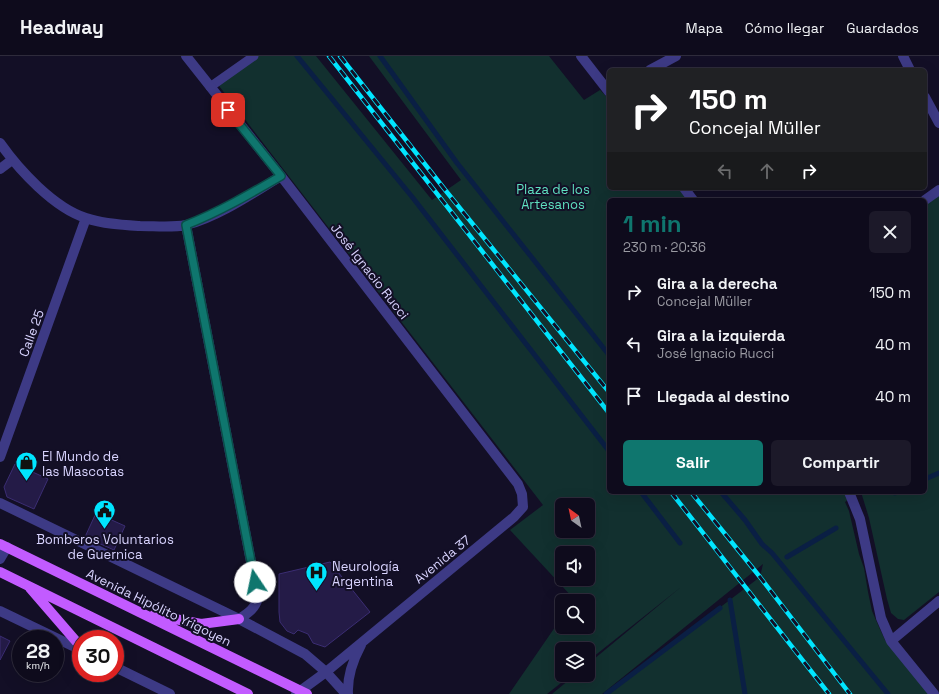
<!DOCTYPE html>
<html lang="es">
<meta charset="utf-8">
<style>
body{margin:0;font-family:"Space Grotesk",sans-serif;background:#1c1929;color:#f1f3f6;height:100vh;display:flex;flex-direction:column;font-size:15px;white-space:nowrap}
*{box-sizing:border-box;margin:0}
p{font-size:13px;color:#9b9ba3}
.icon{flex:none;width:22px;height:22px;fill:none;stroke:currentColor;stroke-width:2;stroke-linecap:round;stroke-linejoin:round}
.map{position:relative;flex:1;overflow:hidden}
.side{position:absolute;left:607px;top:142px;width:320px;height:296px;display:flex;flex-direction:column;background:#0e0b1c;border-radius:6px;box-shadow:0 4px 16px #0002,0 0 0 1px #2e2b3b}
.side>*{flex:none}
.banner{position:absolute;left:607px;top:12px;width:320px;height:122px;border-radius:6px;box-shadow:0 4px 16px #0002,0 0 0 1px #2e2b3b;background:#202124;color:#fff;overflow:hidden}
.needle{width:26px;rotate:327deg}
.fabs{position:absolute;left:555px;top:442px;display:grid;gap:8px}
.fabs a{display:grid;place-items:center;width:40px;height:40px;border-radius:6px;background:#0e0b1c;box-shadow:0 4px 16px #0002,0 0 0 1px #2e2b3b;font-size:20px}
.speed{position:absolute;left:12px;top:574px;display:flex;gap:8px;font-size:20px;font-weight:700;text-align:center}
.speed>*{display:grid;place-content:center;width:52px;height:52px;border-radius:50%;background:#0e0b1c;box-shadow:0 4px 16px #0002,0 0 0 1px #2e2b3b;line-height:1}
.speed small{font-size:10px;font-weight:400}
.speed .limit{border:6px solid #d22;background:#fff;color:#111}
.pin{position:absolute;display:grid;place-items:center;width:34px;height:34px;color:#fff;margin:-17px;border-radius:8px;box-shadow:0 2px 6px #0006}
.me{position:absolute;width:44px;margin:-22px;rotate:349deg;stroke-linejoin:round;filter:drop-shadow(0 0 3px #0008)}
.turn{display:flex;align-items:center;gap:14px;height:84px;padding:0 16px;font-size:18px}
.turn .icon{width:52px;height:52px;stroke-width:2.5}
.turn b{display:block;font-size:28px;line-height:34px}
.lanes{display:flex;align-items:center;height:38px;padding:0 16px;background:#0003;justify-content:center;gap:20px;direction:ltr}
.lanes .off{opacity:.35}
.round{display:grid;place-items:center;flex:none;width:42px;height:42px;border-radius:6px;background:#1c1929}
.headline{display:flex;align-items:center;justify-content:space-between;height:68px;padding:0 16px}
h1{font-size:24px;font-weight:600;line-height:30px;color:#0f766e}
.action{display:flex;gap:8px;margin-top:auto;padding:8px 16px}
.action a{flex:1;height:46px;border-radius:6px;background:#0f766e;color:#fff;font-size:16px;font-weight:600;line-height:46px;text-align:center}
.action a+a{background:#1c1929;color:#f1f3f6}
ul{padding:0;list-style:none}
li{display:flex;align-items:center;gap:12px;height:52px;padding:0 16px}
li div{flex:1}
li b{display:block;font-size:15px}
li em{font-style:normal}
header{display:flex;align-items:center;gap:24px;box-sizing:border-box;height:56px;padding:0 20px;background:#0e0b1c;border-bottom:1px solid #2e2b3b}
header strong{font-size:19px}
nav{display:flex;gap:22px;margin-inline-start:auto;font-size:14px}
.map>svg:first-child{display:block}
</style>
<header>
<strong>Headway</strong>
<nav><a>Mapa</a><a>Cómo llegar</a><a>Guardados</a></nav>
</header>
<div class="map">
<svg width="939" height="638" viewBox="0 0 939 638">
<rect width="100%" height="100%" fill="#130f26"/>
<path fill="#12302f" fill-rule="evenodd" d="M254,0h62l116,144 29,-20 -92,-124h180l35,44 16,-10 9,9v89h70l9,12h-79v292h249l-13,10 4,9 10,43 5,14 4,24 4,19 7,16 6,13 45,54h-324l154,-117 3,-13 -161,130h-50l23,-19h13v-11l93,-77 -93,74v-12h-26v26h9l-24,19h-38l53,-77v10h26v-26h-15l1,-2 -64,-69 33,-25 -327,-423zM562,449h26v26h-26zM562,497h26v26h-26z
M939,137v399l-35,28 -6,-1 -7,-6 -4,-14 -18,-81 -8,-26h64v-13l3,-2 -3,1v-274z"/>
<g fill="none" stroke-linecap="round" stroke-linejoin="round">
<path stroke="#0a1f44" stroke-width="5" d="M297,0l116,142 196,253
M380,0l77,107 152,192
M925,423l14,-6
M641,436l39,51
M721,436l24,28 17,24 10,9 116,141
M895,437l3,-1
M787,501l49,-29
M730,544l15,94
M606,638l114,-86"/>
</g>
<path fill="#241b47" stroke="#3b2d73" d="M15,408l33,15 -14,30 -27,-12 -3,-10z
M96,457l29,13 -11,24 -29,-13z
M330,506l40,50 -45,35 -12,-4 -5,-9 -10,-4 -4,4 -7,-3 -7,-9 -1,-10v-38z
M0,580l10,5 -10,19z"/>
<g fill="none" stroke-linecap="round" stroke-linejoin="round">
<path stroke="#3d3a85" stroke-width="9" d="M210,31l44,-31"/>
<path stroke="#3d3a85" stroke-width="10" d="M186,0l95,120 237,308 4,10 1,13 -9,10 -188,155 -30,22
M581,0l28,36
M903,0l7,14
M650,14l26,-14
M925,41l14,26
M0,87c19,27 54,65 86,75 17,6 37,7 54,8 15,0 32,2 46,-1 32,-8 67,-32 95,-49
M0,113l12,-9
M684,132l9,12
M925,144l14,-10
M186,169l72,373c-3,11 -10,15 -19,21
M0,401l86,-239
M849,436l11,27 21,99 10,23 43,53
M0,447l239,116 66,35 21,18 20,22
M0,503l7,-12
M0,555l81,39
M891,585l48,-40
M115,611l55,27
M348,638c-1,-18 5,-34 13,-49"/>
<path stroke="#c25bff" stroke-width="10" d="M0,488l307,150
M0,516l248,122
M30,532l51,59
M154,559l47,9 38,-5"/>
<defs>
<path id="rail" d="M329,0l280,357
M340,0l106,135 163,201
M671,436l158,202
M691,436l69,85 90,117"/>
</defs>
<use href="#rail" stroke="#00e5ff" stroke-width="4.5"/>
<use href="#rail" stroke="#130f26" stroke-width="3" stroke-dasharray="9" stroke-linecap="butt"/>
</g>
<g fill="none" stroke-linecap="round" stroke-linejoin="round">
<defs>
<path id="route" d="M228,54l53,66c-31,18 -62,36 -95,49l69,357"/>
</defs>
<use href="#route" stroke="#0a4d48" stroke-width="10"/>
<use href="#route" stroke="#0f766e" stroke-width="7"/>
</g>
<defs>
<symbol id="shop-pin" viewBox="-11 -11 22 30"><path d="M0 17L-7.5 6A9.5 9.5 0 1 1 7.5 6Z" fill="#00e5ff" stroke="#130f26"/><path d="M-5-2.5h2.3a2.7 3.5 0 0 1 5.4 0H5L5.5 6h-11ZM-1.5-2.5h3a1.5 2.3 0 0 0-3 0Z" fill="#111"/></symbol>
<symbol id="civic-pin" viewBox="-11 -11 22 30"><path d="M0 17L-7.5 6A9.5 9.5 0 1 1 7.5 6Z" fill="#00e5ff" stroke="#130f26"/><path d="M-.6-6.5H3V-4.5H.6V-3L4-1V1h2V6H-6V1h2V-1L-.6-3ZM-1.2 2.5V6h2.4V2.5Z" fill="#111"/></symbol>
<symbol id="hospital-pin" viewBox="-11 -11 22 30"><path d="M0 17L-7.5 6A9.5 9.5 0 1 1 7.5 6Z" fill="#00e5ff" stroke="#130f26"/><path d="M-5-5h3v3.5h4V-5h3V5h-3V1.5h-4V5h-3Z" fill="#111"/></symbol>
</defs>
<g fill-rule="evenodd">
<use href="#shop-pin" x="14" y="394" width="25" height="34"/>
<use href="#civic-pin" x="92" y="442" width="25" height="34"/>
<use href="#hospital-pin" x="304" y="504" width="25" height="34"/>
</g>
<g text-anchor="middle" stroke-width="4" stroke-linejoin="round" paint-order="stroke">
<g font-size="13" fill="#5fe0c0" stroke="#130f26">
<text x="553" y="138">Plaza de los<tspan x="553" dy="15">Artesanos</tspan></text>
</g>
<g font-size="13" fill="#d9d4ff" stroke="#130f26">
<text transform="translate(370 215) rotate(52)" y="5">José Ignacio Rucci</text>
<text transform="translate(31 277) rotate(-70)" y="5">Calle 25</text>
<text transform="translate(442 503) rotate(-39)" y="5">Avenida 37</text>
<text transform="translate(159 551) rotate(26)" y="5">Avenida Hipólito Yrigoyen</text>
</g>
<g font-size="13" fill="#d9d4ff" stroke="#130f26" text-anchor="start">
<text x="42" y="405">El Mundo de<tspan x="42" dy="15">las Mascotas</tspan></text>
<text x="105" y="488" text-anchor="middle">Bomberos Voluntarios<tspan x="105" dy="15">de Guernica</tspan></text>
<text x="332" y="515">Neurología<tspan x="332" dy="15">Argentina</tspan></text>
</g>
</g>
</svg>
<div class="fabs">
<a><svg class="needle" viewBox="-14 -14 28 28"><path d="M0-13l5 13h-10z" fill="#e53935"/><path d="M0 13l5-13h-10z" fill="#9b9ba3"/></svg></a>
<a><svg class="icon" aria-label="sound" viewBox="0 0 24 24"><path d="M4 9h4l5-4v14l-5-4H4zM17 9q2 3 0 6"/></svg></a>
<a><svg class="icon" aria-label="search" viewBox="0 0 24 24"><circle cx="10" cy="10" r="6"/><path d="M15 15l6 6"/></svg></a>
<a><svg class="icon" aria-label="layers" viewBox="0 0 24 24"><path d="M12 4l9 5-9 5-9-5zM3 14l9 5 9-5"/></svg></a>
</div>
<div class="speed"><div>28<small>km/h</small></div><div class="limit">30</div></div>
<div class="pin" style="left:228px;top:54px;background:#d93025"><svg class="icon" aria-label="arrive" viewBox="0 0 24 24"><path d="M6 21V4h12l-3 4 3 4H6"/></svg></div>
<svg class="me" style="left:255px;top:526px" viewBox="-20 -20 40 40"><circle r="19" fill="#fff"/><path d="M0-13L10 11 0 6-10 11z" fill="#0f766e"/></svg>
<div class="banner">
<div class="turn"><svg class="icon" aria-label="right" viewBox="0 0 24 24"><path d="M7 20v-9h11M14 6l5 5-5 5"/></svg><div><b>150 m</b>Concejal Müller</div></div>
<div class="lanes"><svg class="icon off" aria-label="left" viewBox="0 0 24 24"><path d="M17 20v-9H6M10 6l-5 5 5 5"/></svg><svg class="icon off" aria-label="ahead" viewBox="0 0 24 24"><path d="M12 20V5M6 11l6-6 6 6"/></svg><svg class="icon" aria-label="right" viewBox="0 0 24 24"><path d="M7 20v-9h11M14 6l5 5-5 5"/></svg></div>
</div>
<section class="side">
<div class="headline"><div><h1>1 min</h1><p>230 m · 20:36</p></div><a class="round"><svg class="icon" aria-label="close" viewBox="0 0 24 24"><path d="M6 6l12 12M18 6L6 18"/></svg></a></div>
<ul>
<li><svg class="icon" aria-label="right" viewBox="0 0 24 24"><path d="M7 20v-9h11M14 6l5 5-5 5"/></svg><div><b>Gira a la derecha</b><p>Concejal Müller</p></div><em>150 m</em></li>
<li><svg class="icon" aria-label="left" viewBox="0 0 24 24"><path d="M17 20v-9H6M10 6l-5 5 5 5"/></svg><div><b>Gira a la izquierda</b><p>José Ignacio Rucci</p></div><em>40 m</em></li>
<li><svg class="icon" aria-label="arrive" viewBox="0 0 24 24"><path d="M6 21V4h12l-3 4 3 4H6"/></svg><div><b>Llegada al destino</b></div><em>40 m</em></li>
</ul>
<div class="action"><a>Salir</a><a>Compartir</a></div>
</section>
</div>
